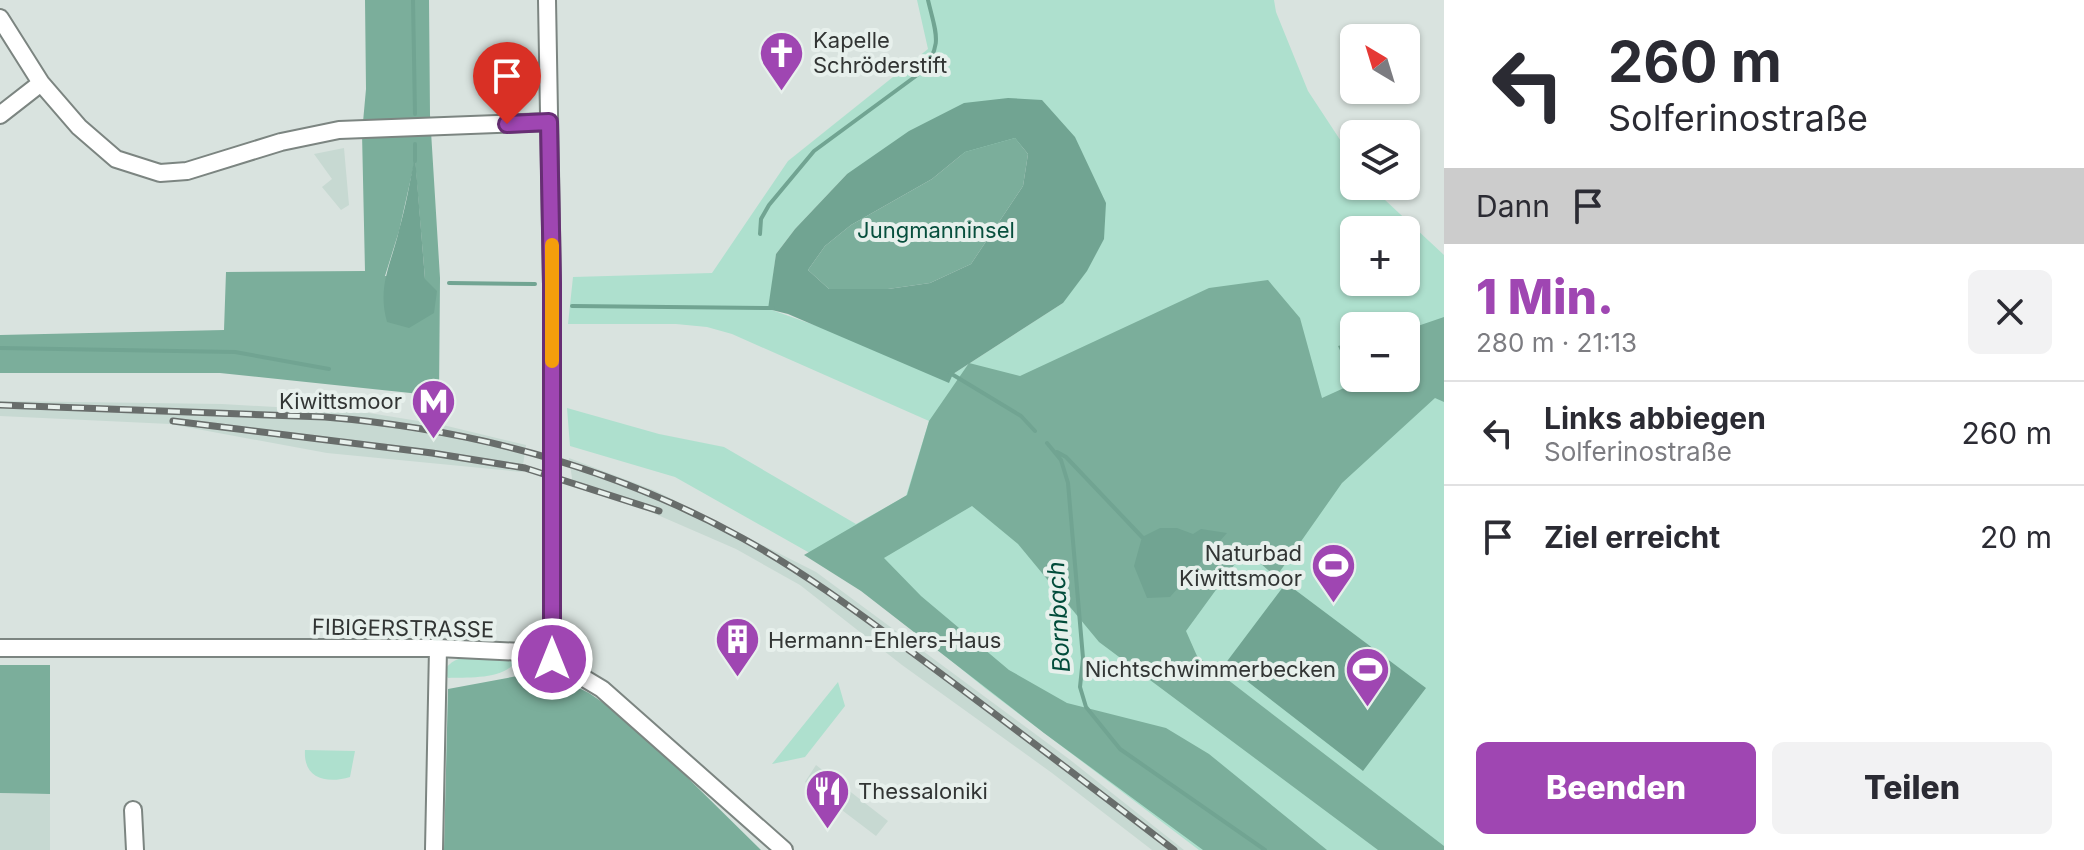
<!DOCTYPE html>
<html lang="de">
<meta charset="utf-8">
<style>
body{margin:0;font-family:Inter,sans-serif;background:#f2f2f3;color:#2b2b33;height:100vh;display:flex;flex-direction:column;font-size:30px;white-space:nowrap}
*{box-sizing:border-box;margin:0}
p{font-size:26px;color:#7c7c81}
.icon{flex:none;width:44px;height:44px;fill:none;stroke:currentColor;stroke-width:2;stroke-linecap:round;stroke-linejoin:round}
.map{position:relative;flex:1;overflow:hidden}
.side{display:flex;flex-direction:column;background:#fff;width:640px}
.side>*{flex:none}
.banner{background:#fff;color:#2b2b33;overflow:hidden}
.needle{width:52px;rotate:322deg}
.fabs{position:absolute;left:1340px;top:24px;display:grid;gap:16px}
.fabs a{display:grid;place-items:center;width:80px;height:80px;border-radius:12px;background:#fff;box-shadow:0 2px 6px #0004;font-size:40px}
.pin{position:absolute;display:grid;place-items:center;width:68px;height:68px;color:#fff;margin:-82px -34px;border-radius:50% 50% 50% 0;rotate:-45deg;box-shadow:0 0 8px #0007}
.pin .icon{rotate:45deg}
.me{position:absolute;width:88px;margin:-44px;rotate:0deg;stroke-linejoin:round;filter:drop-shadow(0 0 6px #0008)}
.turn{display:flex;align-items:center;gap:28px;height:168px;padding:0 32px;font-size:36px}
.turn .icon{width:104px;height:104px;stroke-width:2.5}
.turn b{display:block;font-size:56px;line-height:68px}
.then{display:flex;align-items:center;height:76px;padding:0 32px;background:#0003;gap:16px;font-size:30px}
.round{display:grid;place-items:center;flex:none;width:84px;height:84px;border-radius:12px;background:#f2f2f3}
.overview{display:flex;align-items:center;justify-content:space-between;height:136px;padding:0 32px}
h1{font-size:48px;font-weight:800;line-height:60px;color:#9f46b2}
.button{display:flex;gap:16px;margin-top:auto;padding:16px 32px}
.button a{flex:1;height:92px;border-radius:12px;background:#9f46b2;color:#fff;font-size:32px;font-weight:800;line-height:92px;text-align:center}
.button a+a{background:#f2f2f3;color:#2b2b33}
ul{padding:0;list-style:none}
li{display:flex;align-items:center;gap:24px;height:104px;padding:0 32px;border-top:2px solid #e1e1e2}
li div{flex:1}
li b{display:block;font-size:30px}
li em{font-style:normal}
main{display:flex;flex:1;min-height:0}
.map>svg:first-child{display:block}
</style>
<main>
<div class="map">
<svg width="1444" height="850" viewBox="0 0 1444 850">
<rect width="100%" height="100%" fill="#d9e3df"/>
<path fill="#c7d9d2" d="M344,148l5,57 -8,5 -19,-23 10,-8 -18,-25z
M0,401l222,3 141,8 80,13 83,20 -4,27 -195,-19 -157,-29 -170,-8z
M569,458l87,33 160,81 253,187 115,91h-32l-100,-77 -150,-108 -102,-80 -64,-36 -99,-43 -64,-21z
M816,765l72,56 -12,15 -71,-54z
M0,793l50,1v56h-50z"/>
<path fill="#aee0ce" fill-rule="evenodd" d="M917,0h357l2,12 32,79 46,70v25h16l74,69v595h-245l-213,-161 -148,-120 -163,-92 -105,-31 -3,-38 92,26 65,13 132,77 50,-28 23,-75 -197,-87 -25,-7 -31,-3h-108l5,-47 139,-4 76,-112 140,-112zM1075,137l-12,166 -110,71 -184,-65 7,-55 19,-25 52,-55zM1354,230h52v52h-52zM1354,326h52v52h-52z
M474,656l42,5c-12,19 -48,16 -68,17l-4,-7c8,-12 16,-13 30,-15z
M838,682l7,24 -40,51 -33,7z
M305,750l50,1 -5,26c-23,7 -47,2 -45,-27z"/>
<path fill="#7bae9b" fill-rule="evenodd" d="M365,0h64l1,115 10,163 -1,118 -219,-23h-220v-38l224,-5 2,-58 139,-1 -3,-138 4,-44zM415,160l10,119 -40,-3 14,-45z
M1015,138l13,16 -5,32 -52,78 -41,19 -42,6h-59l-21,-19 17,-24 26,-21 81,-46 33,-27z
M1268,280l32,38 22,80 33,-15 -17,-37 16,-4v36h52v-48l38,-13v85l-9,-4 -93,85 -66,94 -31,-27 -59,81 11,25 247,190v4h-66l-279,-208 -81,-98 -46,-38 -88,52 37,38 88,74 58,33 99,25 43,26 118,96h-124l-159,-117 -183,-142 -57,-36 103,-60 22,-74 40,-58 51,13 189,-88z
M0,665h50v129l-50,-1z
M544,671l45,22 42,29 130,128h-317l4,-161z"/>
<path fill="#71a492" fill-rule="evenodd" d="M1008,98l34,2 33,37 31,66 -2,36 -17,32 -24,32 -110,71 -4,9 -161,-69 -20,-5 8,-55 19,-25 52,-55 62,-43 55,-28zM1015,138l13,16 -5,32 -52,78 -41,19 -42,6h-59l-21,-19 17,-24 26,-21 81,-46 33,-27z
M415,156l10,123 12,12 -3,22 -25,15 -22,-6c-10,-36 4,-57 12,-92 7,-24 11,-49 16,-74z
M1160,528h17l16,6 8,-5 26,4 -57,64 -23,1 -13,-32 8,-29z
M1286,583l140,105 -63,83 -138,-107z"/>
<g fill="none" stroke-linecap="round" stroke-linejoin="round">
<path stroke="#71a492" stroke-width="4" d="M413,0l2,114
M415,161v-17
M760,234l1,-15 8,-14 45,-54 106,-78c24,-28 16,-39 8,-73
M449,283l86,1
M572,306l201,2
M0,348l235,4 94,17
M950,373l71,43 14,15
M1047,443l14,17 7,23 15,175 -3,29 6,20 34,42 145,101
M1057,452l9,5 76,80"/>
<defs>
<path id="street" d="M547,0l5,284v375
M0,18l41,65 38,44 37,32 44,14 27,-2 94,-29 58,-12 210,-8
M0,115l41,-32
M0,648h438l85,4 29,7 50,30 182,161
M133,810l2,40
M434,850l4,-202"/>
</defs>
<use href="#street" stroke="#7c8581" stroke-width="20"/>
<use href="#street" stroke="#fff" stroke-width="16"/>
<defs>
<path id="rail" d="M0,405l325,12c145,12 288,50 417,121 62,34 118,76 175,118 87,64 172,129 257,194
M173,421l259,32 93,15 134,43"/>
</defs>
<use href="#rail" stroke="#686d6b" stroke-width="7"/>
<use href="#rail" stroke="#e7f0ec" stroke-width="4" stroke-dasharray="12" stroke-linecap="butt"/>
</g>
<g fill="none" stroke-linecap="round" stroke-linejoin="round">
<defs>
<path id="route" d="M507,124l42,-2 3,162v375"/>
</defs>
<use href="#route" stroke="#672e74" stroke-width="20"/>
<use href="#route" stroke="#9f46b2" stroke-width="14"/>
<path stroke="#f59e0b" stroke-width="14" d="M552,245v116"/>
</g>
<defs>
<symbol id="church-pin" viewBox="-11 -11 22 30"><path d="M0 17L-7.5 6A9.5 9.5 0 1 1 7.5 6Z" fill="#9f46b2" stroke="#e7f0ec"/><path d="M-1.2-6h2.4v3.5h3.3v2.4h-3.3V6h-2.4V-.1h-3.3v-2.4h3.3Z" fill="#fff"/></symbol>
<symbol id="metro-pin" viewBox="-11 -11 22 30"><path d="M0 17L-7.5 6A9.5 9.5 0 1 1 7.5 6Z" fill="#9f46b2" stroke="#e7f0ec"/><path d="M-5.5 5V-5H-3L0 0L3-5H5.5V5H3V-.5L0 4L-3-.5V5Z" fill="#fff"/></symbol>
<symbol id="stadium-pin" viewBox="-11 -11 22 30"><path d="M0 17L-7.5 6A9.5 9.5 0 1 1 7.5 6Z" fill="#9f46b2" stroke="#e7f0ec"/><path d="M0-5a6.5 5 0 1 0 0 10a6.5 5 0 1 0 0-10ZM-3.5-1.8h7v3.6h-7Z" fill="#fff"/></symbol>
<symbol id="building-pin" viewBox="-11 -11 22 30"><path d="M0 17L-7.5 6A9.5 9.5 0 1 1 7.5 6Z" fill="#9f46b2" stroke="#e7f0ec"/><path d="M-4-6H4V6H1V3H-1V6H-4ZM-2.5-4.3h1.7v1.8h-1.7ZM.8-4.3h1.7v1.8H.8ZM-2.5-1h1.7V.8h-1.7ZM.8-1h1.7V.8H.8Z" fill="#fff"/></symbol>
<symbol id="restaurant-pin" viewBox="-11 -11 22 30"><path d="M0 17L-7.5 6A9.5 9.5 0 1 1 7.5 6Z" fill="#9f46b2" stroke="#e7f0ec"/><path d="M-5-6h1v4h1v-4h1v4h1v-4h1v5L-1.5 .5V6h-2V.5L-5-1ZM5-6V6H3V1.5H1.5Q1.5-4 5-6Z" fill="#fff"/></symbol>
</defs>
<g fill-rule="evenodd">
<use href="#church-pin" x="756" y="28" width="51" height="69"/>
<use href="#metro-pin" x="408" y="376" width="51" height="69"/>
<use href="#stadium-pin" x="1308" y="540" width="51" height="69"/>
<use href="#building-pin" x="712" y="614" width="51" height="69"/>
<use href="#stadium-pin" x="1342" y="644" width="51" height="69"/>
<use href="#restaurant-pin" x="802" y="766" width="51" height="69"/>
</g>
<g text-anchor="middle" stroke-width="8" stroke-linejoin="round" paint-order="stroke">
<g font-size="22" fill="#323534" stroke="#e7f0ec" text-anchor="start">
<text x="813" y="48">Kapelle<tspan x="813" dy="25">Schröderstift</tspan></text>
<text x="402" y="409" text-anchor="end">Kiwittsmoor</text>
<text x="1302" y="561" text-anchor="end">Naturbad<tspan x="1302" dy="25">Kiwittsmoor</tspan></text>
<text x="768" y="648">Hermann-Ehlers-Haus</text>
<text x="1336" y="677" text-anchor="end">Nichtschwimmerbecken</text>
<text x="858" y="799">Thessaloniki</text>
</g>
<g font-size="22" fill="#074f3d" stroke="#e7f0ec">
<text x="936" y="238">Jungmanninsel</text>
</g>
<g font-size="22" fill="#323534" stroke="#e7f0ec">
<text transform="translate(403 628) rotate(1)" y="8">FIBIGERSTRASSE</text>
</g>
<g font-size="24" font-style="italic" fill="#014b3a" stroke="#e7f0ec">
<text transform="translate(1059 617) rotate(-93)" y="8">Bornbach</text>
</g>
</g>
</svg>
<div class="fabs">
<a><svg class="needle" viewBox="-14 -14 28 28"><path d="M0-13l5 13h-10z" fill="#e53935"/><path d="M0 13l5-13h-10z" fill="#7c7c81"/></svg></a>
<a><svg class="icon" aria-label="layers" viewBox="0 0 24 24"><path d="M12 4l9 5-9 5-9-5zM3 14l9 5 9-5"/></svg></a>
<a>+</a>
<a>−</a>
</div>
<div class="pin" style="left:507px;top:124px;background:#d93025"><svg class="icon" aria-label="arrive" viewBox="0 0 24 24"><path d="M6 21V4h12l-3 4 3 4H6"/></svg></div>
<svg class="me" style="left:552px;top:659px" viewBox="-20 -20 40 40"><circle r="17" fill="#9f46b2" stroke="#fff" stroke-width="3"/><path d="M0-11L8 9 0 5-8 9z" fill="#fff"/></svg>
</div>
<section class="side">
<div class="banner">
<div class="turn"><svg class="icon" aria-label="left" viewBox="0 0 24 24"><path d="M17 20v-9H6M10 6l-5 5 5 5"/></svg><div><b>260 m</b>Solferinostraße</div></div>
<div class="then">Dann<svg class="icon" aria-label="arrive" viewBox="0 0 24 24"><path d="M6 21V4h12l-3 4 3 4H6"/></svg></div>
</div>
<div class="overview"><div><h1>1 Min.</h1><p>280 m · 21:13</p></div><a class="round"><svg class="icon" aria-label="close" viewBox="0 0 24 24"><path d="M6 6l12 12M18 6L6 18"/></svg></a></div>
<ul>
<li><svg class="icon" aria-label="left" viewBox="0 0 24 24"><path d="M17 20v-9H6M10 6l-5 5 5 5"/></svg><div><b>Links abbiegen</b><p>Solferinostraße</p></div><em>260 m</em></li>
<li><svg class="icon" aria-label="arrive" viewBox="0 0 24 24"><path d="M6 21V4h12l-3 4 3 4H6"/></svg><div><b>Ziel erreicht</b></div><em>20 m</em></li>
</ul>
<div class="button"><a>Beenden</a><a>Teilen</a></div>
</section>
</main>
